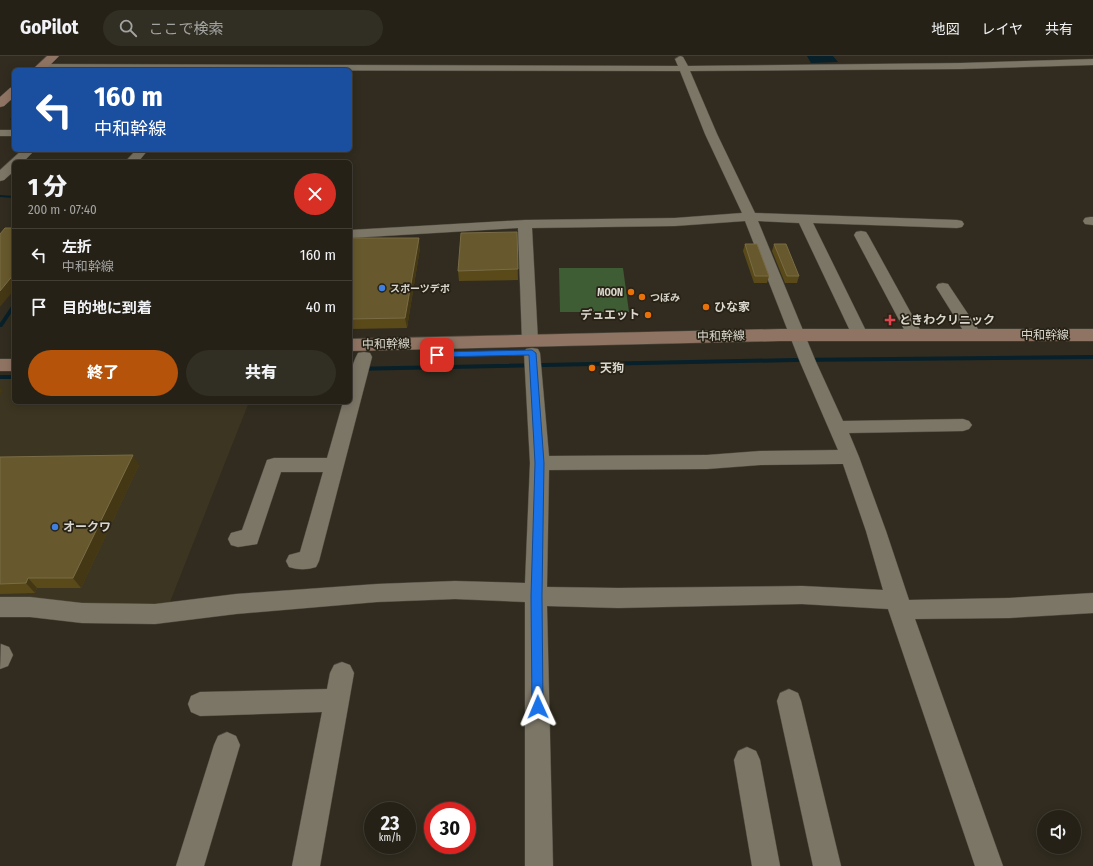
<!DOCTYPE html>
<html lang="ja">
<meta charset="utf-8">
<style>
body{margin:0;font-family:"Fira Sans Condensed","Noto Sans JP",sans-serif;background:#312e24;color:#f1f3f6;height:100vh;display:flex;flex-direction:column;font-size:15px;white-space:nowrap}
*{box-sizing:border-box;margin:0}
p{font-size:13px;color:#a3a3a1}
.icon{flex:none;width:22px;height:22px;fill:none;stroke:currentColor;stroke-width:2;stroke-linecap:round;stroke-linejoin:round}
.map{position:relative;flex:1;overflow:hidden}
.panel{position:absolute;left:12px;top:104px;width:340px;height:244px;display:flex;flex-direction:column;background:#252117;border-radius:6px;box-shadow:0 2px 10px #0003,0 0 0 1px #423e36}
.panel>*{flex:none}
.banner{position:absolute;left:12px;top:12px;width:340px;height:84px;border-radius:6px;box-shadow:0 2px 10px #0003,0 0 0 1px #423e36;background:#1a4fa0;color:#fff;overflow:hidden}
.tools{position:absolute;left:1037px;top:754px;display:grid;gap:8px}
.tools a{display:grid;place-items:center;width:44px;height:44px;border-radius:50%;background:#252117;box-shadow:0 2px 10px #0003,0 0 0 1px #423e36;font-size:20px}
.speed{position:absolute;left:364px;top:746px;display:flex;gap:8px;font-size:20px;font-weight:700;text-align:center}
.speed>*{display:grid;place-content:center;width:52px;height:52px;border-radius:50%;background:#252117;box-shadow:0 2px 10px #0003,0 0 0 1px #423e36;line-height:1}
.speed small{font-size:10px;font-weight:400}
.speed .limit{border:6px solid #d22;background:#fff;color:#111}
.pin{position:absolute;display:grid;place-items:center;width:34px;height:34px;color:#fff;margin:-17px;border-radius:8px;box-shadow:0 2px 6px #0006}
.me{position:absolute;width:44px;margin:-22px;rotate:359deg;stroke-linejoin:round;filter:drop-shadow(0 0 3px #0008)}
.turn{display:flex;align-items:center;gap:14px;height:84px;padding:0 16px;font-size:18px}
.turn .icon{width:52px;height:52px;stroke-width:2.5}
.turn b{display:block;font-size:28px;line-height:34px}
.round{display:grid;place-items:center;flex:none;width:42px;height:42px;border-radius:21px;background:#312e24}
.head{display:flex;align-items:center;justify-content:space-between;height:68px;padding:0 16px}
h1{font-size:24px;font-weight:800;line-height:30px}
.cta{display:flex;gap:8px;margin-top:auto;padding:8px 16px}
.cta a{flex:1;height:46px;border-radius:24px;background:#b45309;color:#fff;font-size:16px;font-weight:800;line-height:46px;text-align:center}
.cta a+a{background:#312e24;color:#f1f3f6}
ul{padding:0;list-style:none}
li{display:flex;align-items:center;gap:12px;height:52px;padding:0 16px;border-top:1px solid #423e36}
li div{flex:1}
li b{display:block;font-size:15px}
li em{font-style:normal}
header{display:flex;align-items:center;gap:24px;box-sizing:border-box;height:56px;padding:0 20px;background:#252117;border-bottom:1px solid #423e36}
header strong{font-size:19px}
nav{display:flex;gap:22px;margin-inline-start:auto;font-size:14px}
.search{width:280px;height:36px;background:#312e24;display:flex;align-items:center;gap:10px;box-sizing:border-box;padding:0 14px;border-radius:22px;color:#a3a3a1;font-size:15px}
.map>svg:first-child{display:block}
</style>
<header>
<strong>GoPilot</strong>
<div class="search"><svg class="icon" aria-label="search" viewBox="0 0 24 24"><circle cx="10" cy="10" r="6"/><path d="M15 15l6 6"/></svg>ここで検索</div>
<nav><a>地図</a><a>レイヤ</a><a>共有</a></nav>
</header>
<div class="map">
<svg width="1093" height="810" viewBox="0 0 1093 810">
<rect width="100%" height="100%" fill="#312c1f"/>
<path fill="#3c3521" d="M14,322v24h235l-81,205 -168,-5v-223z"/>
<path fill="#3e5d35" d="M559,212h64l6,44h-69z"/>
<path fill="#082029" d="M807,0h26l5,6 -27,1z"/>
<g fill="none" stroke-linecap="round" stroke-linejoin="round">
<path fill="#082029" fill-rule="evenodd" d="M13,60h1v3l-3,1 -1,-1z
M0,139l14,1v2l-14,-1z
M12,249h2v4l-12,18h-2v-4z
M1093,299v4l-299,3 -444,9v-4l444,-9z
M0,319h14v4h-14z"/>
<defs>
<path id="street" d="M680,0l3,1 5,9 273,-3 132,-4v6l-132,4 -271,2 27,63 38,79 202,7 5,1 2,3 -2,3 -5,1 -144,-5 55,112 -2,3 -6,2 -6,-2 -2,-3 -53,-112 -41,-2 58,141 27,59 120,-2 6,2 3,4 -3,4 -6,2 -114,2 10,24 27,74 23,69 100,-2 84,-5v20l-84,5 -94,1 88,247h-28l-87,-257 -86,-5 -184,4 -71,-2 6,260h-28v-264l-70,-3 -78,3 -141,12 -81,10 -73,-1 -52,-6h-30v-20h30l52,6 73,1 81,-10 141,-10 78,-3 70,2 5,-120 -6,-110 2,-4 6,-1 6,1 2,4 9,103 158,-1 53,-4 78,-1 -38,-88 -55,-141 -70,5 -143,2 6,113 -2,4 -6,1 -6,-1 -2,-4 -4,-113 -168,10v-8l175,-10 150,-2 67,-5 -37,-79 -25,-63 -639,-1 -5,-3 5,-3 637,2 -3,-7zM843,408l23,67 17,59 -81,-4 -184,2 -71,-1 2,-117 158,-1 53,-4z
M0,74h14v6h-14z
M22,94h13l-12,12h-9v9l-10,9 -4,1v-11z
M136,94h12l-10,12h-13z
M1090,161h3v8l-8,-1 -2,-3 2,-3z
M861,175l5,1 2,3 55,100 -2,3 -6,2 -6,-2 -2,-3 -53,-100 2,-3z
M943,227l5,1 34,51 -2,3 -6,2 -6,-2 -2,-3 -30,-48 2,-3z
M364,296l6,1 2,4 -53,204 -3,6c-10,3 -17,3 -27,0l-3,-6 3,-6 11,-3 23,-80h-42l-24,72 -19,3 -7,-2 -3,-6 3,-6 11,-3 25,-70 7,-2h53l16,-56h7c0,-16 -1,-34 8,-49z
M1,588l8,3 4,8 -5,11 -8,3z
M342,606l8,3 4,8 -34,193h-28l30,-154 -122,4 -9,-4 -3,-8 3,-8 9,-4 127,-3 3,-16 4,-8z
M789,633l9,4 3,8 40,165h-28l-36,-165 3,-8z
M227,676l9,4 4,9 -36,121h-28l38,-121 4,-9z
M747,691l9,4 4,9 20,106h-28l-18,-106 4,-9z"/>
<path id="secondary" d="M47,0h12l-14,14h-13z
M14,31v10l-10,9 -4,1v-10l10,-9z
M780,273h313v12h-313l-430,10v-12z
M0,303h14v12h-14z"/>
</defs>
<use href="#street" stroke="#4f4a3f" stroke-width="1"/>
<use href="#secondary" stroke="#4f4a3f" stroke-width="1"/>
<use href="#street" fill="#7c7667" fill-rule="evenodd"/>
<use href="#secondary" fill="#907463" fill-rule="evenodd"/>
</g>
<path fill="#5a4a1a" d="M517,176l1,48 -59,1 -1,-10z
M350,182l70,10 -13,80 -57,1z
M745,188l24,32 -2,7h-13l-11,-32z
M774,188l25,32 -2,7h-12l-13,-32z
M0,401l139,8 -58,123h-44l-2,5 -35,1z"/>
<path fill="#443714" d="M419,182l1,10 -13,80 -2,-10z
M14,218v16l-14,17v-16z
M0,330l3,5 -3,4z
M133,399l6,10 -58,123 -8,-10z
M28,522l9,10 -2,5 -9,-10z"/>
<path fill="#67592d" stroke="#796c46" d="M5,172h9v46l-14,17v-57z
M517,176l1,37 -60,2 3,-38z
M350,182h69l-14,80 -55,1z
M745,188h12l12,32h-14z
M774,188h12l13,32h-12z
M133,399l-60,123h-45l-2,5 -26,1v-127z"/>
<path fill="#1a73e8" stroke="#114b97" d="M532,294l4,3 8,110 -2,133 1,111 -1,4 -4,2 -5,-2 -1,-4 -1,-111 4,-133 -6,-108 -92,2 -4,-2 4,-3z"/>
<g fill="#3f7fe0" stroke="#272215" stroke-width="1.5">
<circle cx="382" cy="232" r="4"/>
<circle cx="55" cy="471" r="4"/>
</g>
<g fill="#e8710a" stroke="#272215" stroke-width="1.5">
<circle cx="631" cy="236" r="4"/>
<circle cx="642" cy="241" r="4"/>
<circle cx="706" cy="251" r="4"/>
<circle cx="648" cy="259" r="4"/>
<circle cx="592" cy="312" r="4"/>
</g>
<path fill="#e0444e" stroke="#272215" stroke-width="1.5" d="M888 258h4v4h4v4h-4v4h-4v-4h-4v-4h4z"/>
<g text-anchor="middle" stroke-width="3.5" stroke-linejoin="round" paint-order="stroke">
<g font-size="10" font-weight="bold" fill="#d9d6cd" stroke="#272215" text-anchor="start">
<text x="390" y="236">スポーツデポ</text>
<text x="623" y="240" text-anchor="end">MOON</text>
<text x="650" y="245">つぼみ</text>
</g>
<g font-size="12" font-weight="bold" fill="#d9d6cd" stroke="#272215" text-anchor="start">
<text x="714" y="255">ひな家</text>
<text x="640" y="263" text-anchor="end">デュエット</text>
<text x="899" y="268">ときわクリニック</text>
<text x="600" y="316">天狗</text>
<text x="63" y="475">オークワ</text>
</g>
<g font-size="12" fill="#d9d6cd" stroke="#272215">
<text x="1045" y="283">中和幹線</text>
<text transform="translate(721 280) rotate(-1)" y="4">中和幹線</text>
<text transform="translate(386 288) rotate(-1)" y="4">中和幹線</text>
</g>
</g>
</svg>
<div class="tools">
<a><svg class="icon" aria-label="sound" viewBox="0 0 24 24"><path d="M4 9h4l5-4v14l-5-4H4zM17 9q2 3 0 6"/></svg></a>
</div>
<div class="speed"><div>23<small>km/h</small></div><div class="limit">30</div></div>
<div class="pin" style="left:437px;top:299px;background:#d93025"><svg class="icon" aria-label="arrive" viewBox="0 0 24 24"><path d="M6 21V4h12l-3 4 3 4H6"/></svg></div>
<svg class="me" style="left:538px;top:651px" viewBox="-20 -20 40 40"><path d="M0-17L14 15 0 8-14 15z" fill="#1a73e8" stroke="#fff" stroke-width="4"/></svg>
<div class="banner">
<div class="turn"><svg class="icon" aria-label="left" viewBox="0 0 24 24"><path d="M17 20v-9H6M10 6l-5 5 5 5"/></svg><div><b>160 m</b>中和幹線</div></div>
</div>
<section class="panel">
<div class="head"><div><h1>1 分</h1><p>200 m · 07:40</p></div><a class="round" style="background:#d93025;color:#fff"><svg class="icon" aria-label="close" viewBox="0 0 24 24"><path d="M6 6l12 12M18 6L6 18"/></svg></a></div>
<ul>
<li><svg class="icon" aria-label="left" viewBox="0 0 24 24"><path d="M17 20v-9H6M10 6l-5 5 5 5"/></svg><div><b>左折</b><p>中和幹線</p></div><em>160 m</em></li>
<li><svg class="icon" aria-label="arrive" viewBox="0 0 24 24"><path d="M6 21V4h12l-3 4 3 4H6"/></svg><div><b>目的地に到着</b></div><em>40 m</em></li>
</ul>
<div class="cta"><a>終了</a><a>共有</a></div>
</section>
</div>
